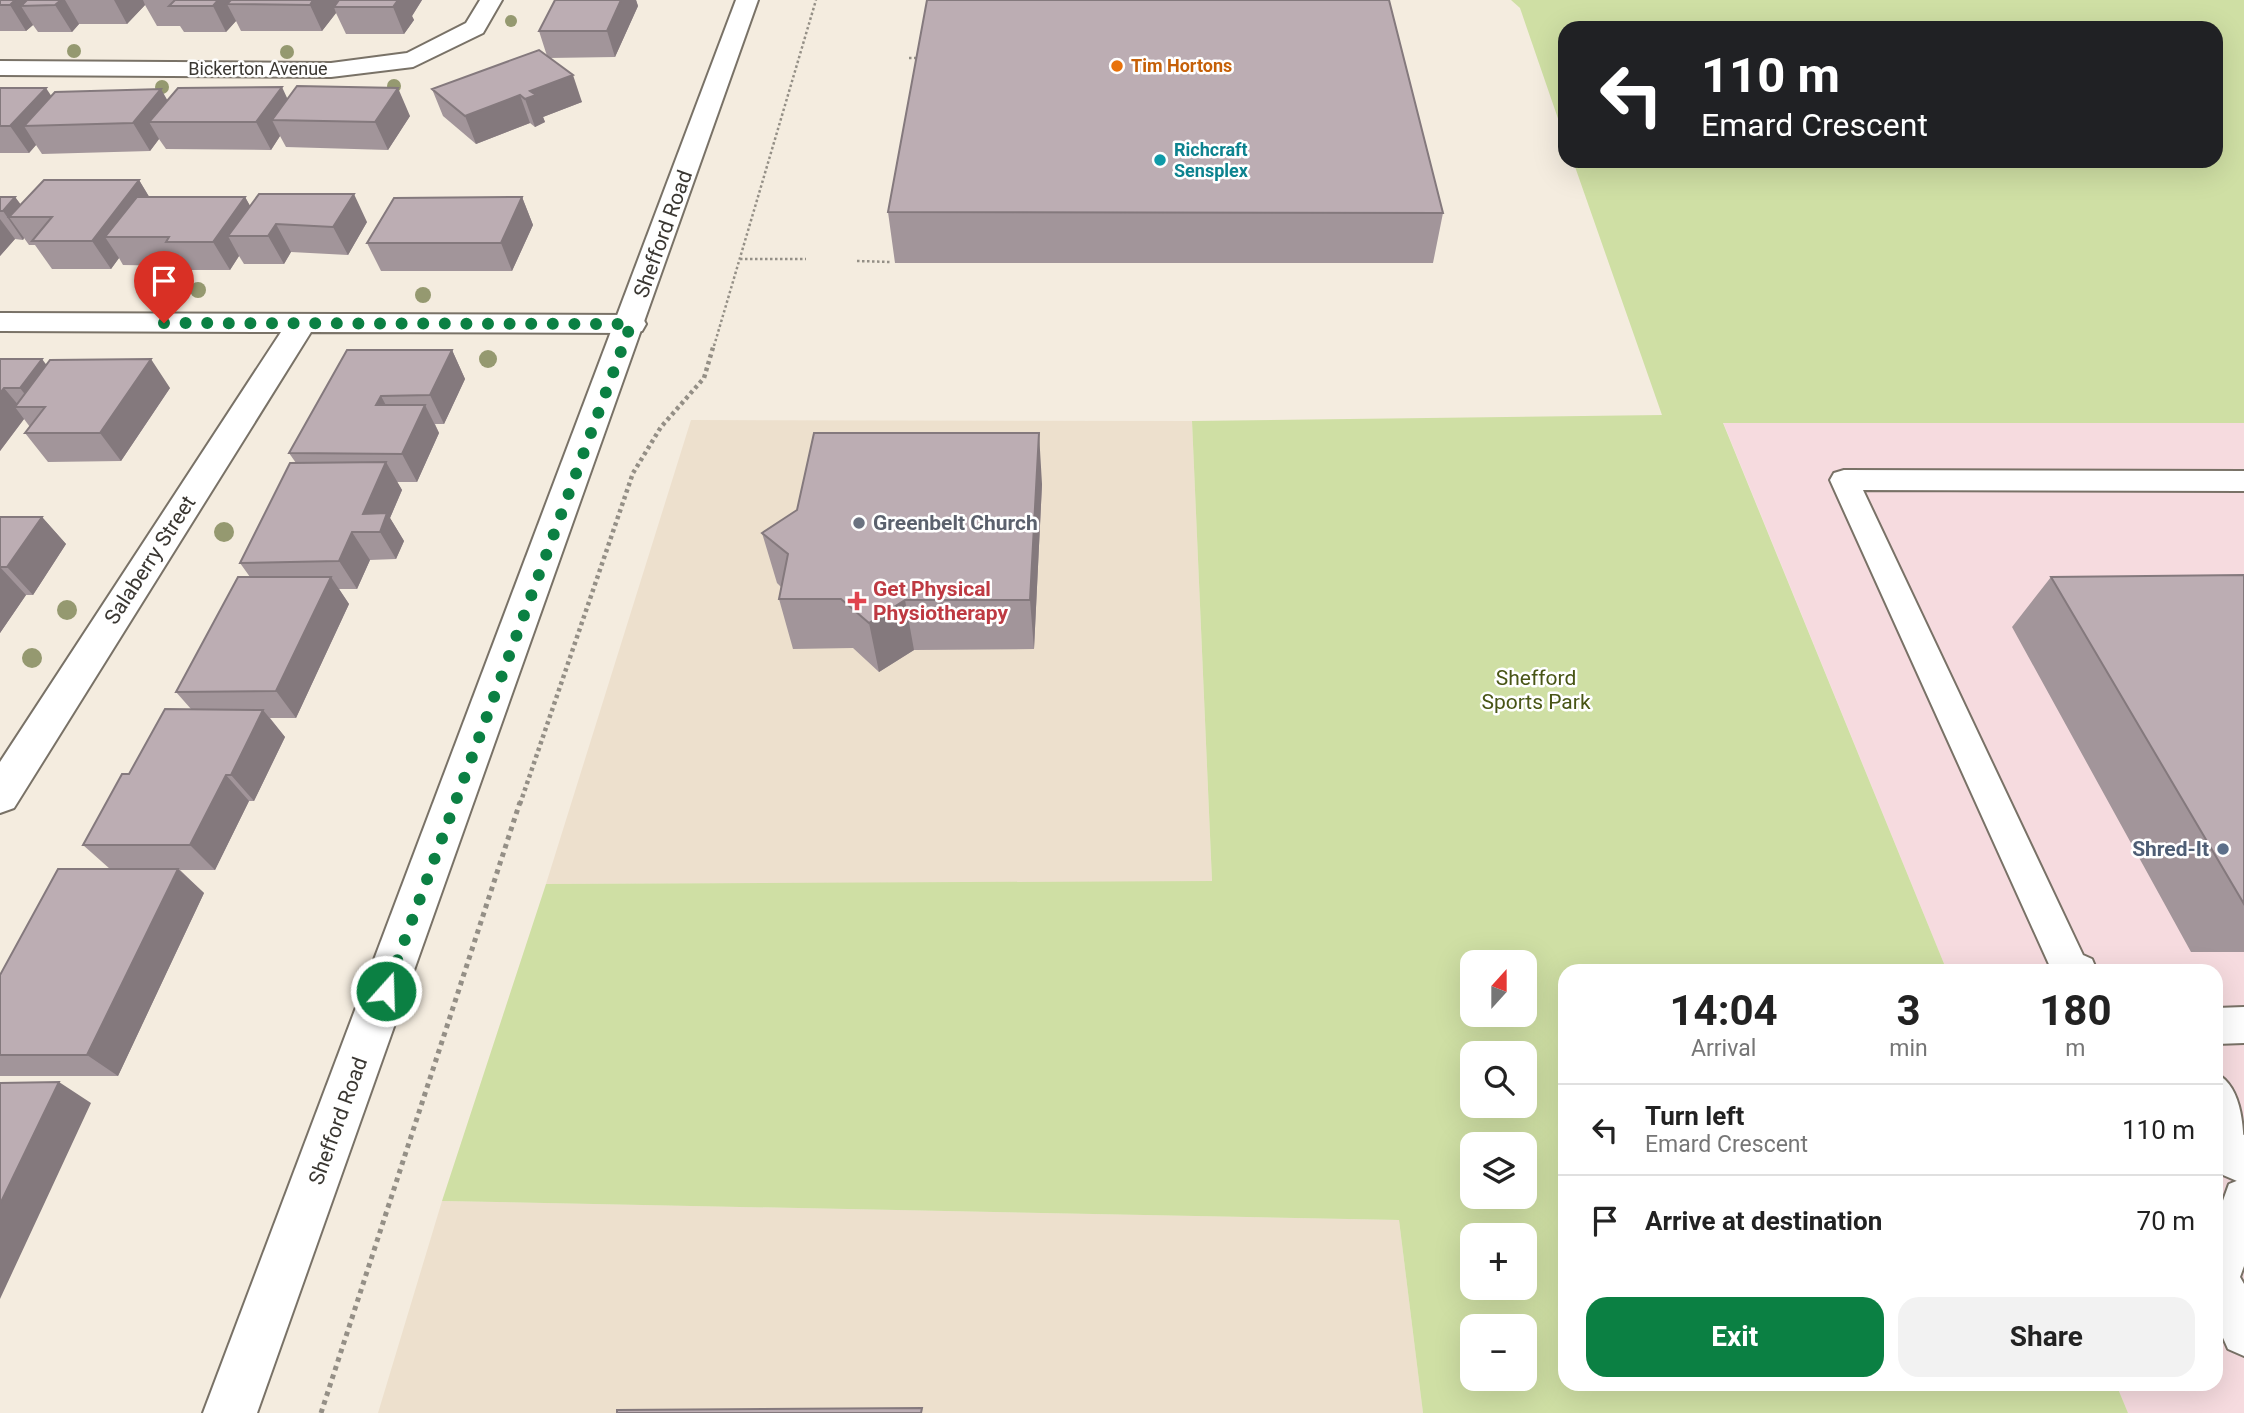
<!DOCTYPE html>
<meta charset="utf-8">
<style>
body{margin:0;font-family:Roboto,sans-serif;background:#f2f2f2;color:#222;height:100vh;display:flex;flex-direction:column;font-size:26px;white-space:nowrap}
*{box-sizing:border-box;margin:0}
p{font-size:23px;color:#767676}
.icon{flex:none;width:38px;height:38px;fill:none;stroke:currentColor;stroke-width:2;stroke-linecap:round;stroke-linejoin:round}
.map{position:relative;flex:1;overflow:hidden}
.drawer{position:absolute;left:1558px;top:964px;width:665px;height:427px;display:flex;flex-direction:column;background:#fff;border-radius:21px;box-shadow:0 7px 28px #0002}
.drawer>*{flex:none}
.hud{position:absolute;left:1558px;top:21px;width:665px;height:147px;border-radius:21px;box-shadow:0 7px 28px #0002;background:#202124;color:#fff;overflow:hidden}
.needle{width:46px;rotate:21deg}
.buttons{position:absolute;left:1460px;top:950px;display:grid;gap:14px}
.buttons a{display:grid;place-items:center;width:77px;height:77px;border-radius:14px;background:#fff;box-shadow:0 7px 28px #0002;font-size:35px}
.pin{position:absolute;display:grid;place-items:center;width:60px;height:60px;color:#fff;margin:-72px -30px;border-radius:50% 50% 50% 0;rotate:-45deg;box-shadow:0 0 7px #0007}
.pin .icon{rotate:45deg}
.me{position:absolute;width:77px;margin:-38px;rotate:20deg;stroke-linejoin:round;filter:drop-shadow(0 0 5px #0008)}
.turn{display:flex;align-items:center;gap:24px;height:147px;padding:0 28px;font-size:32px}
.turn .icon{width:91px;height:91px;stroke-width:2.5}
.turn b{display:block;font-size:49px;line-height:60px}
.eta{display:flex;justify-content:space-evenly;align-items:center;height:119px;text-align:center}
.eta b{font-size:42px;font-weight:700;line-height:49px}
.button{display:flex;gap:14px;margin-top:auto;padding:14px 28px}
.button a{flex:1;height:80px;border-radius:21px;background:#0b8043;color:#fff;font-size:28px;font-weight:700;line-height:80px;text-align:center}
.button a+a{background:#f2f2f2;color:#222}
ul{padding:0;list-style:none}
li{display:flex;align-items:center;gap:21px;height:91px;padding:0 28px;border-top:2px solid #e0e0e0}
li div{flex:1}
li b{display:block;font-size:26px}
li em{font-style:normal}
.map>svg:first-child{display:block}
</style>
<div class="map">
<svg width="2244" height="1413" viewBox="0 0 2244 1413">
<rect width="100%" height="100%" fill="#f4ecdf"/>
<path fill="#ede0cd" d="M691,420l501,1 20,461 -666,2z
M442,1201l957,19 24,193h-1045z"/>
<path fill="#f6dbdf" d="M1723,422l521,1v990h-116l-12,-29h100v-413h-269z"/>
<path fill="#cfdfa4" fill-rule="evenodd" d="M1511,0h733v423h-521l224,548h-383v413h552l12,29h-705l-24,-193 -957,-19 104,-317 666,-3 -20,-460 470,-6 -89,-254h643v-133h-652v108l-44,-128zM1472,962h52v53h-52zM1472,1054h52v52h-52zM1472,1144h52v53h-52zM1472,1236h52v52h-52zM1472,1326h52v53h-52z"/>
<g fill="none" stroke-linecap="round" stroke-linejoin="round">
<defs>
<path id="service" d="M1844,470l400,1v20l-381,-1 220,465 9,4 5,12h-45l-222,-491 4,-7z
M2244,1007v36l-28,1v-36z
M2216,1073c28,15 28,59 28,92l-15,-6 -13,-26z
M2244,1178v88l-4,11 4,7v72l-16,-7 -12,-27v-102l13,-36z"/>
<path id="minor" d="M480,0h22l-19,33 -70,34 -82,10 -331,-2v-14l331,2 76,-10 59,-30z
M0,313l631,2 11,2 4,7 -4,7 -11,2 -320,-1 -297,476 -14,5v-51l281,-430 -281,-1z
M2216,1123l28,12v49l-28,-12z"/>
<path id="tertiary" d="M736,0h22l-501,1413h-54z"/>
</defs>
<use href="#service" stroke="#797267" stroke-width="4"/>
<use href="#minor" stroke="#797267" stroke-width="4"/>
<use href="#tertiary" stroke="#797267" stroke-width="4"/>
<path stroke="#948f86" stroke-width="2.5" stroke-dasharray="2.5 2.5" stroke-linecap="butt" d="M909,58h10
M740,259h66
M857,261l34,1
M714,346l102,-346"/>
<path stroke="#948f86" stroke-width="4.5" stroke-dasharray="3.5 3.5" stroke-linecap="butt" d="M520,804l113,-331 28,-46 43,-49 10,-34"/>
<path stroke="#948f86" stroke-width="5" stroke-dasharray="4.5 4.5" stroke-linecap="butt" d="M321,1413l199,-611"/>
<use href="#service" fill="#fff" fill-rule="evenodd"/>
<use href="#minor" fill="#fff" fill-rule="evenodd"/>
<use href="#tertiary" fill="#fff" fill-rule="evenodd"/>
</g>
<g fill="#959970">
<circle cx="511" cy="21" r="6"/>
<circle cx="74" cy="51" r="7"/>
<circle cx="287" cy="52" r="7"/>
<circle cx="394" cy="86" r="7"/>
<circle cx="162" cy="87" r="7"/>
<circle cx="198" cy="290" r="8"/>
<circle cx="423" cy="295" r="8"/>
<circle cx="488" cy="359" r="9"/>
<circle cx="224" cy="532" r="10"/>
<circle cx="67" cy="610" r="10"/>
<circle cx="32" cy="658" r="10"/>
</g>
<path fill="#a2959a" d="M0,0h422l-10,16 2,4 -10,14h-58l-10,-21 -14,18h-81l-5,-10 -10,11h-42l-4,-6h-23l-12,-21 -18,19h-48l-7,8h-34l-5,-7 -7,6h-26z
M555,0h81l2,6 -23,51 -66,1 33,44 -39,15 2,5 -10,5 -5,-4 -54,21 -33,-28 -11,-27 115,-33 -8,-25z
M0,88l51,8 116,4 120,-1 123,17 -22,34 -102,-3 -6,-11 -9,14 -105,-1 -7,-10 -9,12 -108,3 -6,-9 -7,8h-29z
M139,180l10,17h96l5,9 117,16 -19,33 -57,-3 -7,12h-40l-5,-8 -9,14h-46l-3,-4 -58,-1 -4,-7 -8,11h-59l-17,-24h-6l-5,-7 -1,2 -8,-1 -15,17v-59h15l6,8z
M522,197l11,28 -21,46h-131l-14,-28z
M888,212l555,1 -10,50h-538z
M452,350l13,29 -21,45h-9l4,9 -22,49h-20l5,8 -12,28 14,23 -8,18 -26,1 -13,29h-18l10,15 -53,114h-26l15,19 -31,64h-5l-34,69h-35l24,23 -86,183h-118v-101l110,-106 -27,-24 46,-71 62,-65 -15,-17 74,-115 -10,-14 56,-100 -7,-10z
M0,359l47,6 123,23 -49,73 -73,1 -23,-29 5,-6 -6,-8 -24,32z
M1042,484l-8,165 -120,1 -35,22 -26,-24 -60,1 -14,-50 2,-12 -4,-4 -15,-50z
M0,517h42l24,27 -33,51h-7l-26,38z
M2244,575v377h-53l-179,-325 39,-50z"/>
<path fill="#84797d" d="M15,0h32l-26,6 12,19 -7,6 -16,-26z
M61,0h4l14,24 -7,8 -17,-27z
M114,0h29l2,5 -18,19z
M218,0h24l-15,4 9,17 -10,11 -13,-26z
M313,0h25l-4,7 2,6 -14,18 -12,-26z
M398,0h24l-10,16 2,4 -10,14 -11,-27z
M621,0h15l2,6 -23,51 -8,-26z
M573,75l9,27 -39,15 2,5 -10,5 -10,-28 5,-8z
M282,87l13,28 -23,5 8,16 -9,14 -15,-28z
M46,88l18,27 -40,11 12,19 -7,8 -19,-27z
M398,88l12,28 -22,34 -13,-28z
M161,89l16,28 -28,5 10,17 -9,12 -17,-28z
M520,95l10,28 -54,21 -11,-28z
M139,180l17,28 -51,29 14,21 -8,11 -19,-28z
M354,194l13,28 -19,33 -15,-28z
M15,197l15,20h-21l15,21 -1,2 -20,-29z
M245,197l16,28 -33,11 11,20 -9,14 -17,-28z
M522,197l11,28 -21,46 -11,-28z
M0,219l15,20 -15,17z
M276,224l15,28 -7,12 -16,-28z
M452,350l13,29 -21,45 -14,-29z
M42,359l22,29 -19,19h-10l-15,-19z
M151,359l19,29 -49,73 -21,-28z
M4,388l16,19h-5l9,12 -24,32v-58z
M381,396l15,28 -20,-19z
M425,405l14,28 -22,49 -15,-28z
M1039,433l3,51 -8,165 -4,-49z
M386,462l16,28 -12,28 14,23 -8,18 -16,-27 -17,-18z
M42,517l24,27 -33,51 -26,-28z
M352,532l18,28 -13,29 -18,-28z
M0,567l26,28 -26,38z
M331,577l18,27 -53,114 -20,-27z
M905,600l9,50 -35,22 -10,-49z
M263,710l22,27 -31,64 -23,-26z
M226,775l23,26 -34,69 -25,-25z
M178,869l26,24 -86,183 -31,-21z
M59,1082l32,21 -91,196v-95z"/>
<path fill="#bcadb3" stroke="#84797d" stroke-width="2" d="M0,0h15l-5,5h-10z
M27,0h34l-6,5 -34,1z
M175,0h43l-5,6h-44z
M231,0h82l-3,5 -83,-1z
M339,0h59l-5,7h-59z
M555,0h66l-14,31h-68z
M927,0h462l54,213 -555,-1z
M539,50l34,25 -43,16 6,4 -11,4 -5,-4 -55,21 -33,-27z
M297,86l101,2 -23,34 -103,-2z
M282,87l-26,35h-107l29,-34z
M0,88h46l-36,38h-10z
M161,89l-28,34 -109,3 31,-34z
M44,180h95l-47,61h-60l20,-24h-43z
M259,194h95l-21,33 -57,-3 -8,12h-40z
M0,197h15l-12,14h-3z
M137,197h108l-32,45h-47l3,-5h-64z
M522,197l-21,46h-134l27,-45z
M347,350h105l-22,45 -49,1 -5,9h49l-23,49 -113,-1z
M0,359h42l-22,29h-16l-4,5z
M151,359l-51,74h-75l20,-26h-30l35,-47z
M814,433h225l-9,167h-125l-36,23 -28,-24h-62l9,-45 -26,-21 35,-23z
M386,462l-23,52 24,-1 -7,19h-28l-13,29 -99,2 50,-100z
M0,517h42l-35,50h-7z
M2244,575v329l-193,-327z
M238,577h93l-55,114 -100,1z
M165,709l98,1 -32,65h-5l-36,70h-107l39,-71h7z
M58,869h120l-91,186h-87v-80z
M59,1082l-59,122v-121z
M922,1408l-1,5h-304v-3z"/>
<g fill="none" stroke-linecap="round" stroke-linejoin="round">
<path stroke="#0b8043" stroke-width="12" stroke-dasharray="0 21.6" d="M164,323l467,1 -245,667"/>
</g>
<circle fill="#e8710a" stroke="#fff" stroke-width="2.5" cx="1117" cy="66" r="7"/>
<circle fill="#0f9aa8" stroke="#fff" stroke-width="2.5" cx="1160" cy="160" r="7"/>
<circle fill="#6b7280" stroke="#fff" stroke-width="2.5" cx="859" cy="523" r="7"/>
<path fill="#e0444e" stroke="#fff" stroke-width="2.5" d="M853.5 590.5h7v7h7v7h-7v7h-7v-7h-7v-7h7z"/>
<circle fill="#5c6f8a" stroke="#fff" stroke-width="2.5" cx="2223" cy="849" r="7"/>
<g text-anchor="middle" stroke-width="5" stroke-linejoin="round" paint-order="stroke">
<g font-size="18" font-weight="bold" fill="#c56008" stroke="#fff" text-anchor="start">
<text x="1131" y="72">Tim Hortons</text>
</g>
<g font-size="18" fill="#3a3732" stroke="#fff">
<text x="258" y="75">Bickerton Avenue</text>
</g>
<g font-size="18" font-weight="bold" fill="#0d838f" stroke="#fff" text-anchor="start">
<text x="1174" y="156">Richcraft<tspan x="1174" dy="21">Sensplex</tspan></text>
</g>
<g font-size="21" fill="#3a3732" stroke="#fff">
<text transform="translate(663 234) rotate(-70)" y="7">Shefford Road</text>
<text transform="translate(150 560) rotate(-57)" y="7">Salaberry Street</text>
<text transform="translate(338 1121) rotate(-70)" y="7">Shefford Road</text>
</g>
<g font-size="21" font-weight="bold" fill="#5b616d" stroke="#fff" text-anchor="start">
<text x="873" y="530">Greenbelt Church</text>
</g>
<g font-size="21" font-weight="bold" fill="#be3a42" stroke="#fff" text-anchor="start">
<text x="873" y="596">Get Physical<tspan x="873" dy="24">Physiotherapy</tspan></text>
</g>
<g font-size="21" fill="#485515" stroke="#fff">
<text x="1536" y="685">Shefford<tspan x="1536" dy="24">Sports Park</tspan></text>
</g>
<g font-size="21" font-weight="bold" fill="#4e5e75" stroke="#fff" text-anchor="end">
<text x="2209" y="856">Shred-It</text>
</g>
</g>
</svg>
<div class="buttons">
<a><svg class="needle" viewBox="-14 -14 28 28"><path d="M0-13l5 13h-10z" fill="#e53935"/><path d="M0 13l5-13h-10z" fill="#767676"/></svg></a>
<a><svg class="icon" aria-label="search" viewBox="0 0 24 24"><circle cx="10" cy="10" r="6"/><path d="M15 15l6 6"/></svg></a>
<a><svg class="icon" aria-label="layers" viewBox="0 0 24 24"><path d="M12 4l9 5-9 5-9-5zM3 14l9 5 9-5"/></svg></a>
<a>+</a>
<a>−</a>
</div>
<div class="pin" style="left:164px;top:323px;background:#d93025"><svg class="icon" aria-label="arrive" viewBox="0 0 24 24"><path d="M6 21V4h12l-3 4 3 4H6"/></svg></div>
<svg class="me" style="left:386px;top:991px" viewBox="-20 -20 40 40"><circle r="17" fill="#0b8043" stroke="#fff" stroke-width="3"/><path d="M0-11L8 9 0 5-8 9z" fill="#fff"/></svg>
<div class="hud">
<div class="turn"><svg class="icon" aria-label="left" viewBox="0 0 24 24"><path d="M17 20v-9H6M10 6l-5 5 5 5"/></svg><div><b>110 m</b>Emard Crescent</div></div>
</div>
<section class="drawer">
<div class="eta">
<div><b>14:04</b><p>Arrival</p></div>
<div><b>3</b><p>min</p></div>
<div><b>180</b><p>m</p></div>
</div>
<ul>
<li><svg class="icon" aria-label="left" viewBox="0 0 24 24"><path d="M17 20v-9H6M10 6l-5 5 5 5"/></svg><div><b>Turn left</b><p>Emard Crescent</p></div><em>110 m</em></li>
<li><svg class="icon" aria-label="arrive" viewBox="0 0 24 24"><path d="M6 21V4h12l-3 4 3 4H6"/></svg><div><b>Arrive at destination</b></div><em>70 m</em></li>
</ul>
<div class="button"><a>Exit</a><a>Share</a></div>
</section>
</div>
